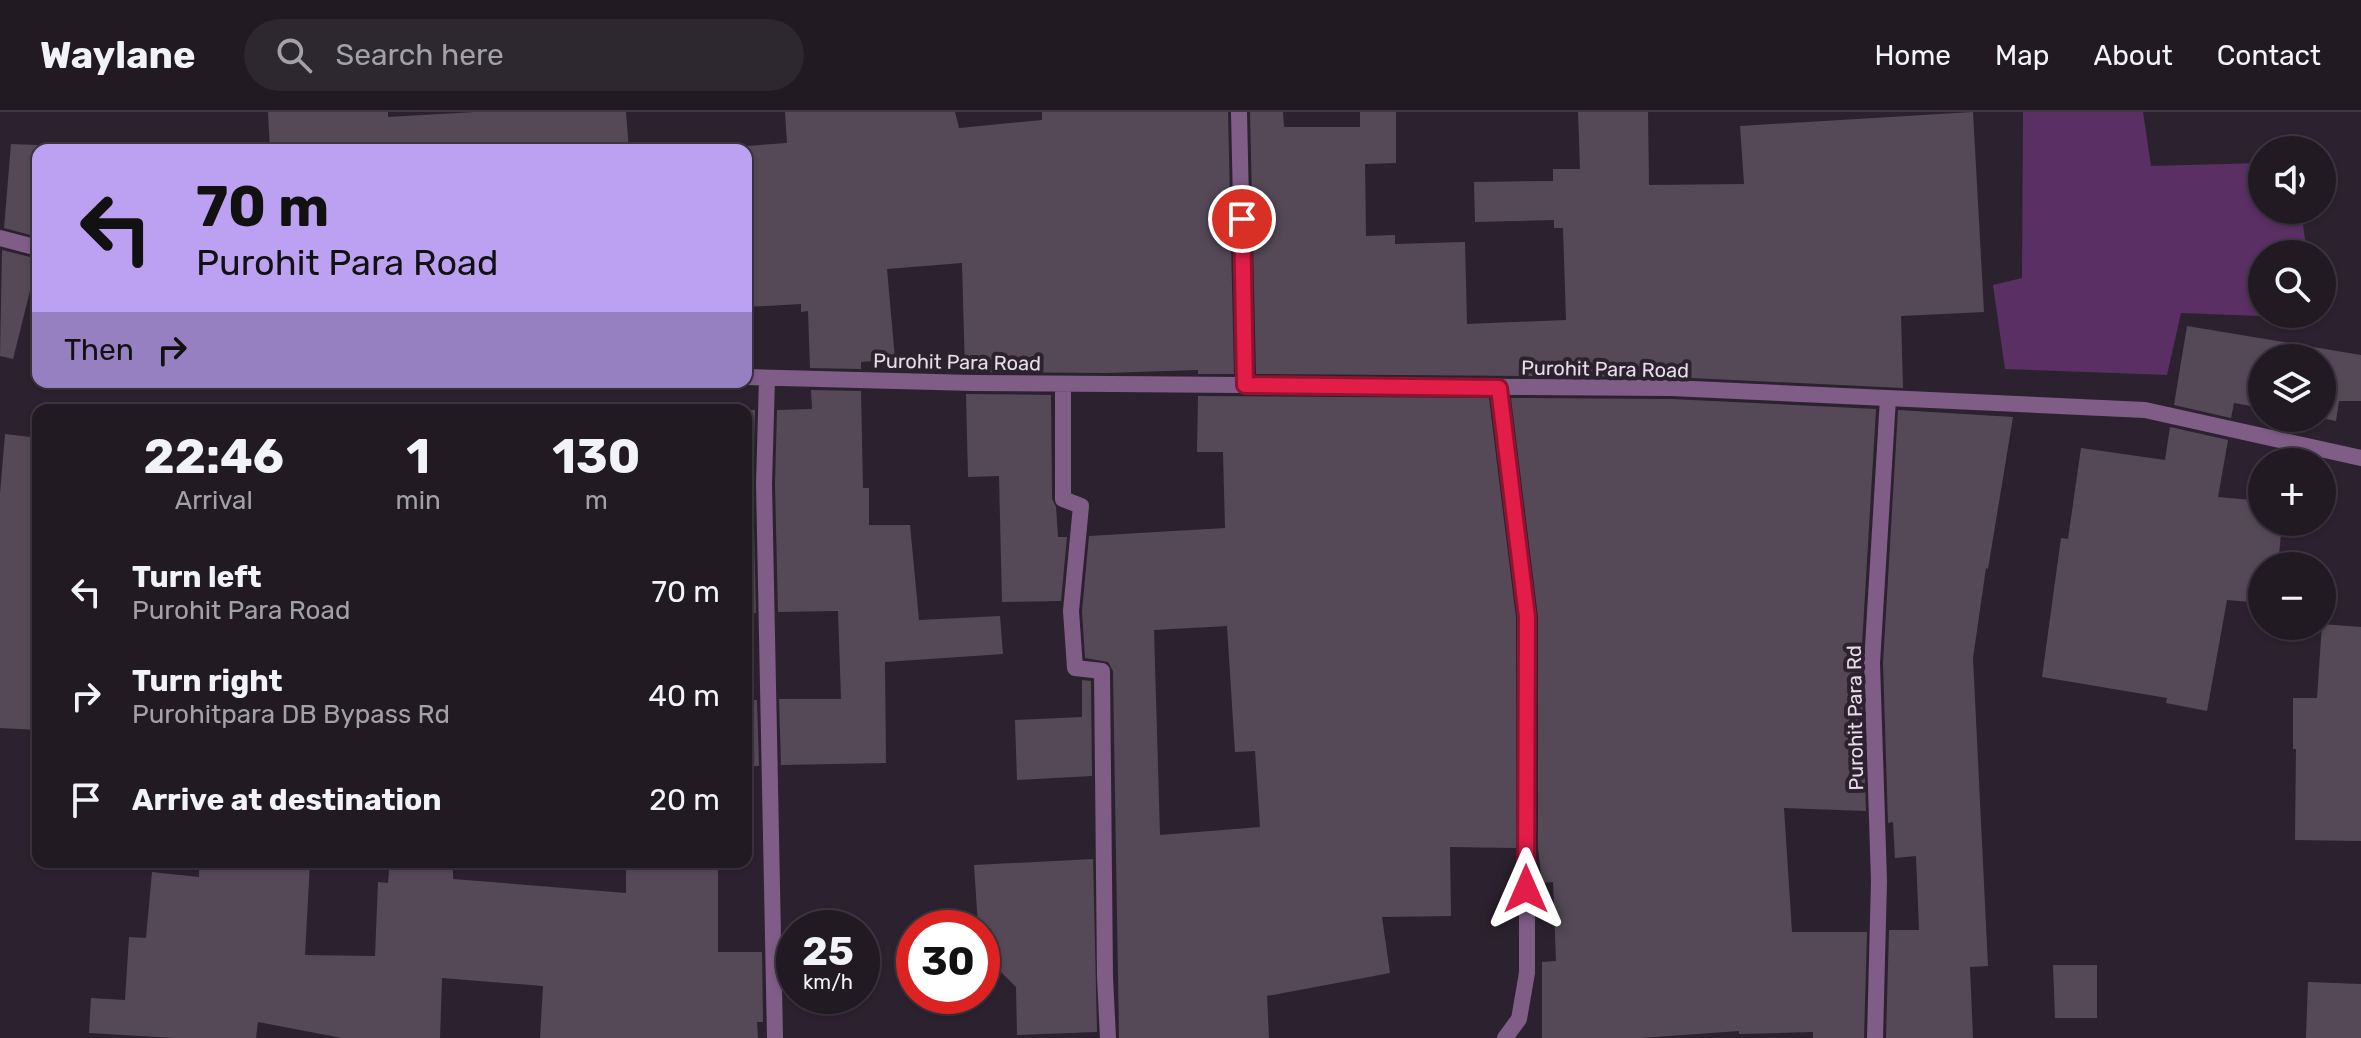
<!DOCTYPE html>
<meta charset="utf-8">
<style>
body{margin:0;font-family:Rubik,sans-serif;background:#2d2730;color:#f1f3f6;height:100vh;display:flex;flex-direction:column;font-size:30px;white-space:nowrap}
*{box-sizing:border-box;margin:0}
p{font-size:26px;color:#a2a1a6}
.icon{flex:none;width:44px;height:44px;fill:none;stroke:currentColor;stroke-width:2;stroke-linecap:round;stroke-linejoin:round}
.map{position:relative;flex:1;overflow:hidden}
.details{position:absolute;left:32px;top:292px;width:720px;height:464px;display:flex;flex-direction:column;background:#211a23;border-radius:16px;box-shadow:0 2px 6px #0004,0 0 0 2px #3e3841}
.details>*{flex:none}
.banner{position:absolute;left:32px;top:32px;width:720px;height:244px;border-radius:16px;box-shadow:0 2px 6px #0004,0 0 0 2px #3e3841;background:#bca0f2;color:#111;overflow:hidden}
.tools{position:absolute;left:2248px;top:24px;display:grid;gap:16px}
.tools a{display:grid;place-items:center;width:88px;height:88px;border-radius:50%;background:#211a23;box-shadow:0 2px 6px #0004,0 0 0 2px #3e3841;font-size:40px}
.speed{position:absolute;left:776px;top:798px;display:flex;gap:16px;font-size:40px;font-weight:700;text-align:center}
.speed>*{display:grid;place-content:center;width:104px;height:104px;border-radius:50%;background:#211a23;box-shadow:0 2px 6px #0004,0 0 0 2px #3e3841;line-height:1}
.speed small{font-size:20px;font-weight:400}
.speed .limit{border:12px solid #d22;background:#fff;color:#111}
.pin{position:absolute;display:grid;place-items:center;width:68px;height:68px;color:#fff;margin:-34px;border:4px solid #fff;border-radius:50%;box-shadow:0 2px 8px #0007}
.me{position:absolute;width:88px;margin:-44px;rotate:0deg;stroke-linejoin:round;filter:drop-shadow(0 0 6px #0008)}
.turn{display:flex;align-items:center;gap:28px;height:168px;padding:0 32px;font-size:36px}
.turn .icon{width:104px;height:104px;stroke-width:2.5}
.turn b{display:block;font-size:56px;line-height:68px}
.then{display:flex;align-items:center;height:76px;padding:0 32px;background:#0003;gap:16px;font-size:30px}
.eta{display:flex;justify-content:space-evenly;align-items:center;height:136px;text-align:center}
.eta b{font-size:48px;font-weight:700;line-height:56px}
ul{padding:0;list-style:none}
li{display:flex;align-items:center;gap:24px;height:104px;padding:0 32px}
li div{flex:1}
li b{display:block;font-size:30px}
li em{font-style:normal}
header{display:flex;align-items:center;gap:48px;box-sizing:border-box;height:112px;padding:0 40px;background:#211a23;border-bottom:2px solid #3e3841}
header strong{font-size:38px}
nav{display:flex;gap:44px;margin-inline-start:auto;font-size:28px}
.search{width:560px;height:72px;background:#2d2730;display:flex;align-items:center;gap:20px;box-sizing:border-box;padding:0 28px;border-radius:44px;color:#a2a1a6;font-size:30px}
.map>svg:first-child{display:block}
</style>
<header>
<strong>Waylane</strong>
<div class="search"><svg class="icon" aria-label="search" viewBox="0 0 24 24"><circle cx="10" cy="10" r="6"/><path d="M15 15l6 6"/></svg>Search here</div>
<nav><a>Home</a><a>Map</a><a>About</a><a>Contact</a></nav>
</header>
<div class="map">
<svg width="2361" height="926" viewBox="0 0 2361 926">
<rect width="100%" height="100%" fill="#2c222f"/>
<path fill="#5a2f64" d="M2023,0h120l8,54 111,-3v47h39l6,44h-45v60h53v4l-134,-5 -14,62 -162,-6 -12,-84 29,-7z"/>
<path fill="#554958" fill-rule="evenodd" d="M268,0h120v5l87,-5h151l3,38h-359z
M785,0h170l4,16 83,-8v-8h186l6,262h-36v-4l-93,3 -140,-1 -3,-109 -75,6 8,90 -34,3v7l-51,-1 -2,-57 -7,1v-8l-55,3v-161l41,-3z
M1250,0h33l1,15h76v-15h36v51l-31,1 1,72 29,-1v9l70,-2 2,82 99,-4 -3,-92h-9v-8l-79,2 -1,-40 79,-1v-12h27l-2,-57h70l1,73 95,-1 -4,-58 233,-14 11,200 -83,4 2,72 -232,-11 -415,-3z
M11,32l27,1v92l-34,-9z
M2,138l36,9 -25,100 -13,-3z
M2187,214l174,29v46h-22l-3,20 -15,-3 1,-60h-60v50l-28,-5 -3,15 -57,-13z
M811,278l50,1 2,97h6v37h41l9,95 81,-4 3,38 -118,8 1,101 -105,2 -2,-66h62l-3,-88 -60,1 -3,-128 2,-74 35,-1z
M966,282l85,1 1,104 4,8 2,30h9l-6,64 -59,1 -3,-126 -31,1z
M1198,284l291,2 27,220v230l-66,-1 1,69 -69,1 8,56 -123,23 2,42h-150l-6,-367 -5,-9 -23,-4 -3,-47 7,-75 136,-8 -2,-76h-26zM1227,514l8,126 20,-1 5,76 -100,8 -6,-205z
M1511,286l160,1 205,10 -15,253 5,149 -82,-3 8,124h75l-3,106h-51v-6l-74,2v-3l-98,7h-99v-76l14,-1 -3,-79 -11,1 -4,-35v-231z
M746,298h9l-2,74 3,129h-10z
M1898,298l115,7 -25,152 -2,-1 -13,90 15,308 -18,1 3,71h-87l3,-108h30l-3,-74 -21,2 -2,-36 -5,1 -5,-160z
M2170,315l58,13 -10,57 44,4v21h20l-4,44h-16v37l-35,-3 -20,111 -41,-8 1,-5 -125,-21 19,-139 7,1 13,-91 84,12z
M5,322l33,4v292l-38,-2v-234z
M2322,512l39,3v214l-66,-1 1,-91h-3v-51h24z
M1082,568l9,1 1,95 -75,4 -2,-60 67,-3z
M746,588h11l2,66h-13z
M1093,747l4,173 -80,3 -1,-48 -34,-34v-27h-4l-4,-61z
M199,750h111l-5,93 70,1 3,-74 10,1 1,-14h22v-7h42v17l173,14v-31h92v90h44l1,70h-6l1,16h-218l3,-52 -101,-8 -2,60h-98l-84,-16 -2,16h-81l-86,-5 2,-35 34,2 4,-63 17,1 6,-66 47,5z
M2053,853h44v53h-42z
M2308,870l53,2v54h-55z"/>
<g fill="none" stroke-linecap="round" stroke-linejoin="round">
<path stroke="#7f5d87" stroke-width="16" d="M1239,0l6,273
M0,126l38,10
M746,265l227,6 698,5 474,22 216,48
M767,266l-3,106 11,554
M1063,272v115l18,7 -10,105 4,57 27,3 3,306 3,61
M1499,276l28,229v356l-8,46 -14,19
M1875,926l4,-157 -7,-218 16,-265"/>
</g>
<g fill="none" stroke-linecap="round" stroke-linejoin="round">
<defs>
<path id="route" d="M1242,107l3,166 254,3 28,229 -1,272"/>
</defs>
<use href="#route" stroke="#92132f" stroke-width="20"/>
<use href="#route" stroke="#e11d48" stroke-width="14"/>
</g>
<g text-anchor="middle" stroke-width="8" stroke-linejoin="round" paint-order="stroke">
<g font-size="20" fill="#e5dee7" stroke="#2c222f">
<text transform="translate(957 250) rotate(1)" y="7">Purohit Para Road</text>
<text transform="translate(1605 257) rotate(1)" y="7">Purohit Para Road</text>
<text transform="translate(1855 606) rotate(-91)" y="7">Purohit Para Rd</text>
</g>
</g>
</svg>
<div class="tools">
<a><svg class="icon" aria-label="sound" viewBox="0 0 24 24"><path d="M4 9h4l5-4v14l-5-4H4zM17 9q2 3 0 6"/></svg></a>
<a><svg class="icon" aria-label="search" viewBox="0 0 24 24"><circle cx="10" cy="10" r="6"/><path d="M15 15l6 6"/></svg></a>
<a><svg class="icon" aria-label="layers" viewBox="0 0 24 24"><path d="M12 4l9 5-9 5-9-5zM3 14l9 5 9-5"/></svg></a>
<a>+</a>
<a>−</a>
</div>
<div class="speed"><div>25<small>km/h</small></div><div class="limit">30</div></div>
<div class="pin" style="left:1242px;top:107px;background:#d93025"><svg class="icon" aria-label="arrive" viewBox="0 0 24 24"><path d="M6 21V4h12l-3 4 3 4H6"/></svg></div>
<svg class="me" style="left:1526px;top:777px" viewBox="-20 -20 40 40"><path d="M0-17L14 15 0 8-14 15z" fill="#e11d48" stroke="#fff" stroke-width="4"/></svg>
<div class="banner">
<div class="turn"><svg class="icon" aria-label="left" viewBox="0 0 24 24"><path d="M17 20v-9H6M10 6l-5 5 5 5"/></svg><div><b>70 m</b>Purohit Para Road</div></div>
<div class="then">Then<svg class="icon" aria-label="right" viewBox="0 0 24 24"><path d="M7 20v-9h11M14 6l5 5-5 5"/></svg></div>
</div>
<section class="details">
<div class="eta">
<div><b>22:46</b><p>Arrival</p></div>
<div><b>1</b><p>min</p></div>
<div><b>130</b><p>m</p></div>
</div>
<ul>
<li><svg class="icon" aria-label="left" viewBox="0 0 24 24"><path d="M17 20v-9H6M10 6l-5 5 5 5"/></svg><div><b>Turn left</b><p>Purohit Para Road</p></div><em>70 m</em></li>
<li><svg class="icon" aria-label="right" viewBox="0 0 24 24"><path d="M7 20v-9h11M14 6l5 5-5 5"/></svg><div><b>Turn right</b><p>Purohitpara DB Bypass Rd</p></div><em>40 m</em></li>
<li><svg class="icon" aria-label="arrive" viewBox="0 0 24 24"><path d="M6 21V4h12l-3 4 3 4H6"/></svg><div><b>Arrive at destination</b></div><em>20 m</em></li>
</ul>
</section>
</div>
